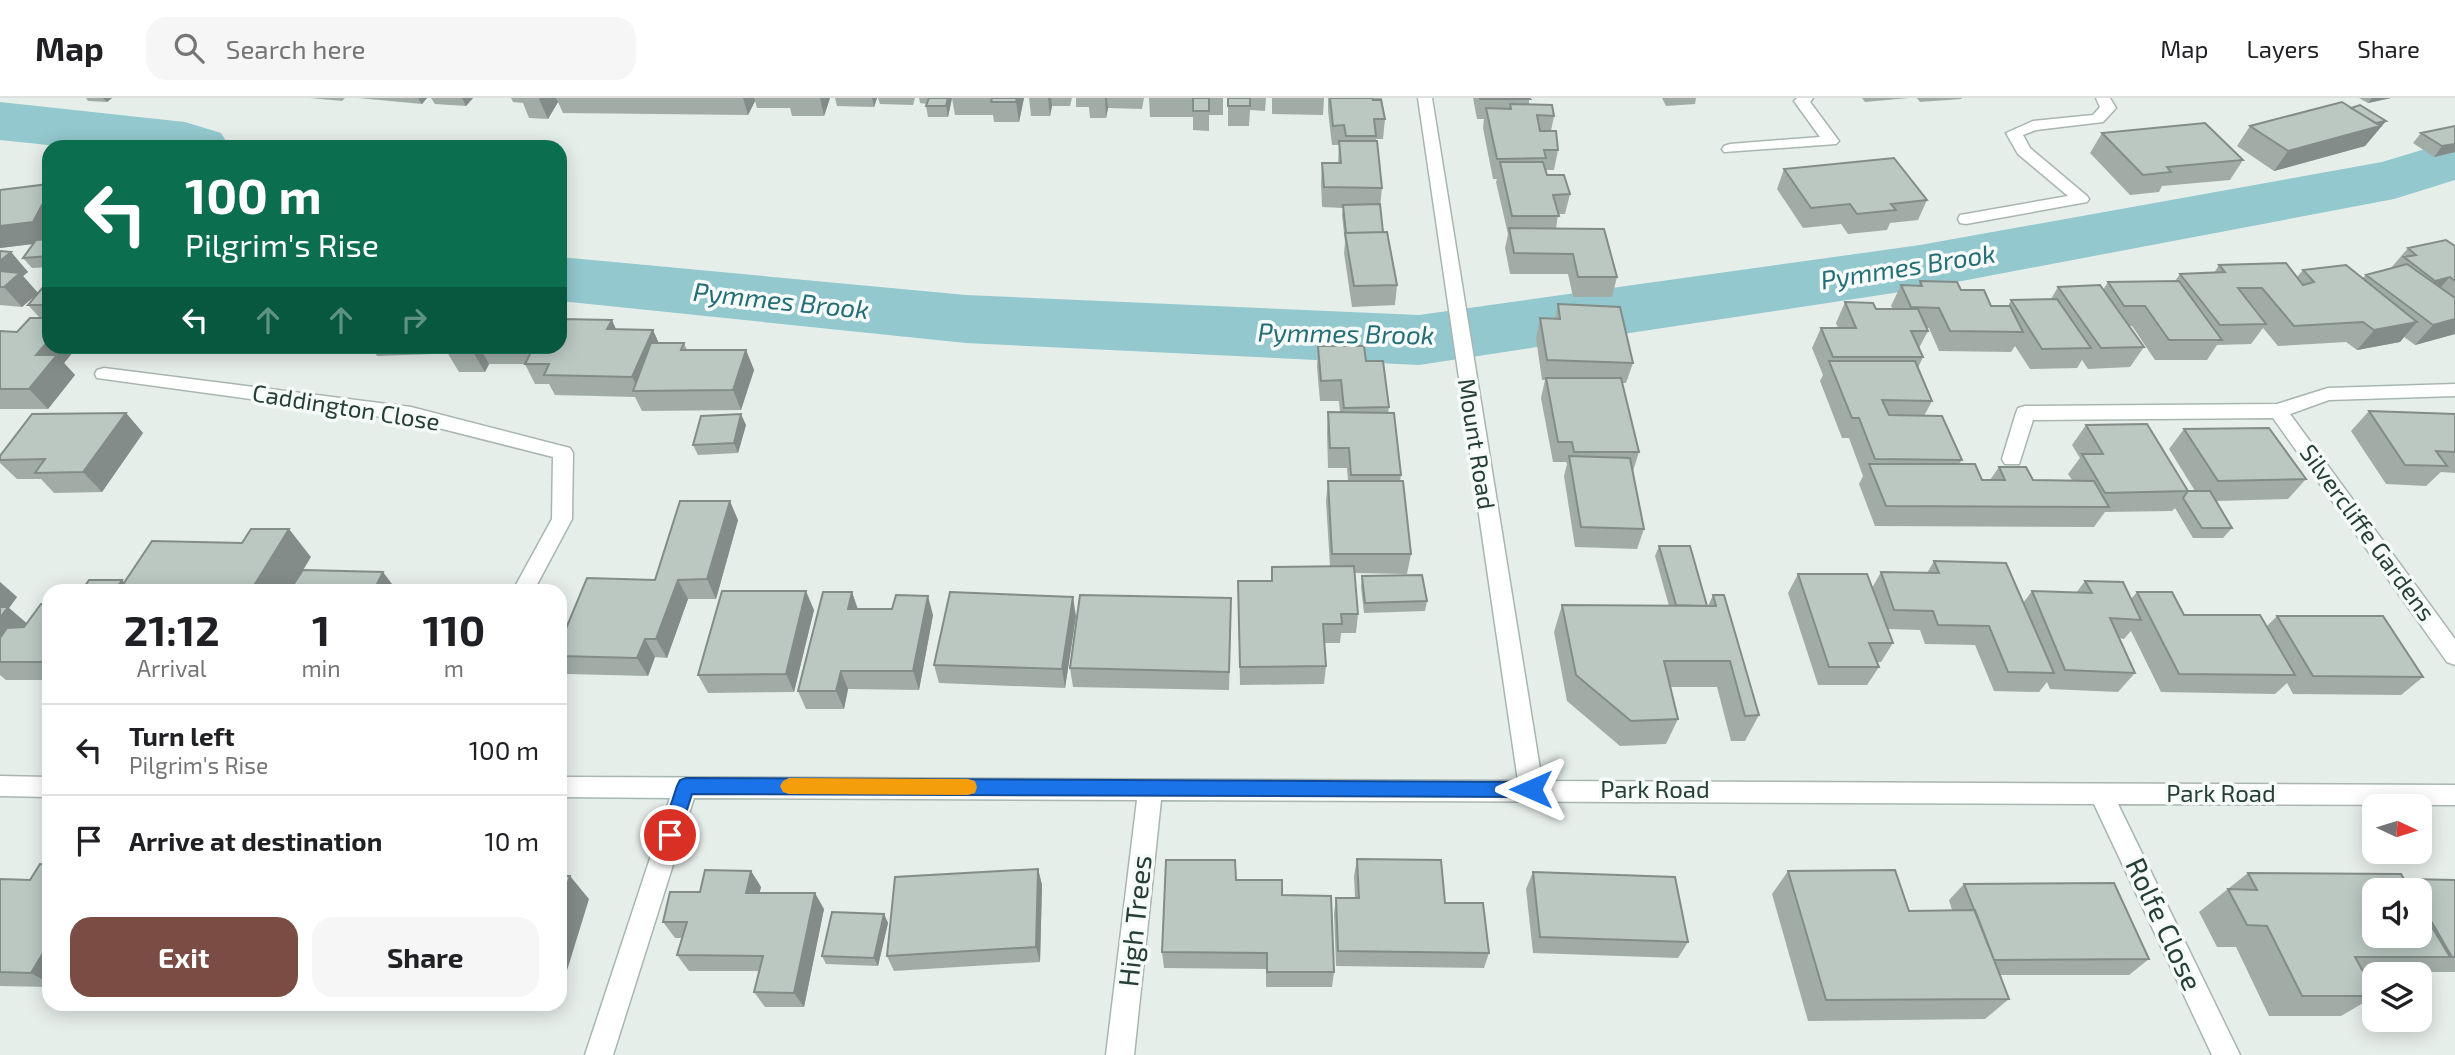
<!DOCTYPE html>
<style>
body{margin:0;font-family:"Exo 2",sans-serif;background:#f6f6f6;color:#202124;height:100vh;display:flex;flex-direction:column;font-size:26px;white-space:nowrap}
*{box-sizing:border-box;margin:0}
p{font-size:23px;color:#757577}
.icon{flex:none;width:38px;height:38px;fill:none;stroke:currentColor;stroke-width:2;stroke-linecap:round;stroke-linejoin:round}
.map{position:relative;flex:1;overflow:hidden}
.drawer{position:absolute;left:42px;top:486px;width:525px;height:427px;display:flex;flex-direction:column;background:#fff;border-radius:21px;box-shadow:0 4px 18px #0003}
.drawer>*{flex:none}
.banner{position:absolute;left:42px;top:42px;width:525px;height:214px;border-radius:21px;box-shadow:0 4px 18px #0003;background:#0b6e4f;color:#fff;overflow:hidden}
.needle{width:46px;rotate:94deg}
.fabs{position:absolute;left:2362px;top:696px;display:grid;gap:14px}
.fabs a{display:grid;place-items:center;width:70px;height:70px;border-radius:14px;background:#fff;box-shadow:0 4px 18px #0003;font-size:35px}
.pin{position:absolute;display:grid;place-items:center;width:60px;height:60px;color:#fff;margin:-30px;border:4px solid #fff;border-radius:50%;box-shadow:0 2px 7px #0007}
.me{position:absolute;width:77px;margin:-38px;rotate:270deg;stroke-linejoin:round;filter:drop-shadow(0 0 5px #0008)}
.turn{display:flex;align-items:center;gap:24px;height:147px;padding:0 28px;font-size:32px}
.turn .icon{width:91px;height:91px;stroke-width:2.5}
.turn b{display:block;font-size:49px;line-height:60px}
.lanes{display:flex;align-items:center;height:66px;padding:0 28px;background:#0003;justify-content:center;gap:35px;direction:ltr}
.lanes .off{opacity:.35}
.eta{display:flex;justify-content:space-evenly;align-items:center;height:119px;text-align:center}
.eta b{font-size:42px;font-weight:700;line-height:49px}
.button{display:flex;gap:14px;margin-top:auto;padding:14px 28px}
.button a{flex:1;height:80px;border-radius:21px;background:#7a4c43;color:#fff;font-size:28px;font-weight:700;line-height:80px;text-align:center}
.button a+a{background:#f6f6f6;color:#202124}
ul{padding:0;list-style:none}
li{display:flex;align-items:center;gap:21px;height:91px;padding:0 28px;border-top:2px solid #e0e0e0}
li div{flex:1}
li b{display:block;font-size:26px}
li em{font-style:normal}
header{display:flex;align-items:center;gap:42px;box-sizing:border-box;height:98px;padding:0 35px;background:#fff;border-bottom:2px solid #e0e0e0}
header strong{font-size:33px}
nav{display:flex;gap:38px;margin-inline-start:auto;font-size:24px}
.search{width:490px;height:63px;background:#f6f6f6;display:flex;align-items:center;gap:18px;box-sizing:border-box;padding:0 24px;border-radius:21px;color:#757577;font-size:26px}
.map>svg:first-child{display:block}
</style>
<header>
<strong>Map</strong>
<div class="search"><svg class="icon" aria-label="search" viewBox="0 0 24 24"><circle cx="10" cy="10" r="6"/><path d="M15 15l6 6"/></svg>Search here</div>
<nav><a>Map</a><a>Layers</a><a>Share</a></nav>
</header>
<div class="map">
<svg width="2455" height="957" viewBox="0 0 2455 957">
<rect width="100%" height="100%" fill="#e6eeea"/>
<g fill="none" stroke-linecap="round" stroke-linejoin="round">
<path fill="#92c8ce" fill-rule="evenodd" d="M0,4l185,20 36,11 9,14h-163l-67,-7z
M2455,42v40l-61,19 -474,90 -501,76 -453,-22 -406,-42v-44l406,38 453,20 501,-70 462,-83z"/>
<defs>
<path id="street" d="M1418,0h14l110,683 913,4v20l-337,-1 122,251h-28l-118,-251 -933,-4 -27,255h-28l31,-255 -443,-2 -81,257h-28l85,-257 -110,-1v-20l958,4z
M1797,0h16l-3,4 29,39 -3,3 -112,8 -2,-3 2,-3 6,-2 90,-7 -26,-36z
M2096,0h14l6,10 -13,14 -67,8 -13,5 7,13 57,48 2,3 -2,3 -121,22 -6,-1 -2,-4 2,-4 6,-1 102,-18 -50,-42 -12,-21 27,-12 60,-6 7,-8z
M104,270l307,39 159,41 3,5 -1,66 -39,73h-21l40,-73 1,-62 -142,-36 -314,-43 -2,-4 2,-4z
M2455,286v12l-126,4 -39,14 165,225v26l-8,-3 -174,-244 -240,2 -14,44h-14l-3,-5 14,-46 2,-5 7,-2 252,-2 51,-16z
M0,678l49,1v20l-49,-1z"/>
</defs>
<use href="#street" stroke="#a9b6b0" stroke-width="3"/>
<use href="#street" fill="#fff" fill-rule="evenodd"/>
</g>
<path fill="#a1aca7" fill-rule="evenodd" d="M86,0h26l-5,4 -19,-1z
M310,0h35l-3,3z
M358,0h69l-5,6z
M431,0h42l-7,8 -31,-2z
M511,0h319l-6,18h-32l-2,-8h-33l-2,-7 -7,14 -185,-2 -5,-11 -10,17 -19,-1 -6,-15 -10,-1z
M835,0h42l-3,9 -37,-1z
M878,0h37l-2,7 -33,-1z
M919,0h33l-4,19h-20l-2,-11 1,-2 -7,-1z
M952,0h72l-5,24h-25l-1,-7h-38z
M1029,0h43l-2,8h-18l-2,10h-19z
M1076,0h68l-2,11 -34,-1 -2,10h-16l-1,-11h-13z
M1149,0h74v17h-14v16l-16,-1v-13h-43z
M1228,0h38l-1,13 -15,-1 -1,16h-21z
M1272,0h52l-1,17 -51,-1z
M1328,0h54l3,21 -2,20h-7v2l6,47 -2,19 3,25 14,53 -2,20 -43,2 -8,-54 1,-11 -3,-27 1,-7 -21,-1 -1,-24 1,-20h16l1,-18h-7l-4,-34z
M1473,0h56v6l25,12 -3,15 7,19 -4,20h-8l1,5 23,19 -5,20h-7l-2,15 61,48 -5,20h-39l-5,-23h-58l-5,-26 3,-14 -12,-52 1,-3h-4l-10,-51 1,-9h-7z
M1662,0h34l-1,6 -29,2z
M1862,0h47l-44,4z
M1917,0h45l-1,1 -41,3z
M2359,0h32l-23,5z
M2351,10l35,13 -21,25 -91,25 -37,-25 13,-20z
M2102,35l141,27 -13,20 -68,6 -3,6 -29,3 -40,-42z
M2421,35l34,19 -21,5 -21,-14z
M1784,71l143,31 -9,20 -28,3 -3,7 -39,4 -7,-10 -38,4 -26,-39z
M49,86v83l-17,1 -9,-10 10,-14 -33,4v-58z
M2455,148v88l-40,11 -11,-8 -4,5 -43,8 -11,-8 -68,4 -15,-18 -12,16 -34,1 -10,15h-52l-23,-34h-3l15,21 -14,20 -42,2 -6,-9 -5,8 -47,1 -15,-23 -4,6 -72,-1 -10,-23h-2l1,3 -9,17 4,9 -5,11 14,33 -8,15 38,44 -3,4 23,16h8l9,-13 34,13h39l-4,-6 12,-16 -8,-13 14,-20 102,66h7l-26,-42 15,-20 122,50 -18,20 -72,2 16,27 -9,10h-30l-18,-30 -3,3 -67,1 -11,15 -219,-1 -16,-42 4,-8 -14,-38h-7l-22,-57 3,-6 -11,-27 9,-20h17l-2,-5 9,-21 31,7h17l-2,-3 10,-21 17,1 2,-5 41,9 30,16h17l3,-6 40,-1 7,-12 45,3 5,-8 67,-1 5,-7 34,-1 5,-8 78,12 6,-7 60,8 3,-3 25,-7 17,-20z
M0,153l11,1 17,20 -5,4 15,17 -16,14 -22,-2z
M49,188v60h29l-14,17 11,12 -27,34h-48v-78l17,1 23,-14 -12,-13z
M1558,206l75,59 -7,20h-4l17,69 -6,19 11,58 -7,20 -62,-2 -11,-71 3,-12 -1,-2h-13l-12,-64 4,-18h-3l-6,-42 4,-20 15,1z
M616,231l43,14h25l3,7h59l8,20 -13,40 -99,1 -7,-14 -80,-2 -6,-11h-14l-10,-20h-36l-4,8h-26l-12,-20 3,-6h110z
M371,248h65l-4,8 -55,2z
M1318,248l48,15 23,46 -1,6 13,62 -1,6 11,73 -4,20 -53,-1 4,41 -2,19h-15l-1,10h-16l2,23 -2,18 -84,1 -2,-104h33l1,-14 58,-1 -4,-65 2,-20h20l-1,-13h-19l-1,-36 1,-20h12l-1,-11h-19l-3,-34z
M2369,313l86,3v59l-14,-1 -15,14 -40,-2 -35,-53z
M126,315l17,20 -41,59 -48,1 -13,-14h-24l-17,-16v-7z
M746,327l-8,28 -40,2 -5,-10z
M738,422l-22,79h-28l-21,59 -12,-1 -7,19 -81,-2 -7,-10v-21l95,-63z
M1659,448l48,60h1l5,-11 46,120 -14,26h-14l-14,-54h-47l8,32 -12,25 -46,2 -53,-45 -13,-69 8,-27 107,1 -14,-50z
M1934,463l89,42 9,-12 44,2 9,-12 46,18 6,-7 47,23 82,12 11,-11 146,61 -22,18 -108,-1 -6,-11 -12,11 -114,-2 -30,-61 -7,8 -5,-1 16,35 -17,19 -68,-3 -3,-7 -8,10 -45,-1 -19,-46 -50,-1 -5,-14 -32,-1 5,14 -12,19h-4l2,5 -12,18h-49l-30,-92 10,-19 74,14 9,-16 46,1z
M1362,478l65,25 -2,10 -61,2 -3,-26z
M0,484l17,15 -8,11 18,16 22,-20v76h-43l-6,-5z
M852,494l6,17 75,6 -14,75 -71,-1 -4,20h-38l-8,-18z
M814,512l-20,82 -86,1 -10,-18z
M1076,518l-11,72 -126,-5 -5,-18z
M1231,519l-2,73 -156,-3 -3,-19z
M1357,761l88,44 44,50 -5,15 -148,-2 -2,-52 2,-16h19l-1,-22z
M49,767v122l-49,-1v-107l30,1z
M1038,771l4,16 -2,77 -146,9 -7,-15z
M751,773l10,16 -2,6 65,16 -20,98h-39l-11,-15 5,-21h-70l-12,-16 5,-17h-7l-12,-16 37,-30z
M1788,773l121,40 43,-1 -3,-10 15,-16 185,75 -20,16h-129l9,24 -24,20 -177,2 -36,-127z
M1533,774l155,70 -10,16 -145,-5 -7,-64z
M2248,775l157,7 2,-1 48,1v92h-29l-6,3h-45v3h-8l8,15v3l-34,20h-72l-33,-69h-19l-18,-35zM2375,793h45v45z
M1236,782l46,15 52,77 -2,15h-66v-18l-102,-1 -2,-16z
M884,816l4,9 -10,43 -52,-2 -4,-8z"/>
<path fill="#838c88" d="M103,0h9l-5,4z
M418,0h9l-5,6z
M462,0h11l-7,8z
M540,0h16l2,4 -10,17 -9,-20z
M743,0h11l1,3 -7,14z
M820,0h10l-6,18z
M872,0h5l-3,9z
M948,0h4l-4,19 -2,-11z
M1017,0h7l-5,24 -3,-20z
M1048,0h3l1,8 -2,10z
M1105,0h2l1,10 -2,10z
M2372,0h19l-23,5z
M2386,23l-21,25 -91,25 14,-20z
M2455,46v8l-21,5 8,-11z
M49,106v38l-49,6v-22l42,-21z
M11,154l17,20 -5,4 15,17 -16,14 -18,-20 -4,-7v-19z
M2450,179l-18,20 -15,4 18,-20z
M2455,221v15l-40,11 18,-20z
M612,222l9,20 -14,-11z
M2417,224l-17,20 -43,8 17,-20z
M653,232l9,20 -23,40 -7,-13z
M49,242v6h29l-14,17 11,12 -27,34 -19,-20 7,-34z
M427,248h9l-4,8z
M476,248h3l10,18 -4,8 -12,-20z
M746,252l8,20 -13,40 -8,-20z
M126,315l17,20 -41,59 -19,-20z
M741,316l5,11 -8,28 -4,-10z
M730,403l8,19 -22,79 -9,-20z
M289,431l22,28 -21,35h-40z
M383,474l15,20h-25z
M122,482l12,12h-20z
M678,482l10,19 -21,59 -11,-19z
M0,484l17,15 -8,11 21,18 -30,36z
M806,493l8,19 -20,82 -8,-18z
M852,494l6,19 -10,-2z
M928,498l5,19 -14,75 -6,-19z
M1073,499l3,19 -11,72 -3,-19z
M645,541l10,18 -7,19 -11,-18z
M841,573l7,18 -4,20 -8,-18z
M1038,771l4,16 -2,77 -4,-15z
M751,773l10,16 -5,22 -10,-16z
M570,778l19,23 -28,91 -1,-83z
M815,795l9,16 -20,98 -10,-14z
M884,816l4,9 -10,43 -4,-8z
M49,845v40l-18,-10z"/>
<path fill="#bbc8c2" stroke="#838c88" stroke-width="2" d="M929,0h19l-2,8h-20z
M992,0h25l-1,4h-25z
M1193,0h16v13h-16z
M1228,0h22v8h-22z
M1330,0h42l1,2h8l4,19h-11l2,17h-30l-2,-11 -11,1z
M1480,0h49l1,1h-50z
M2342,4l38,24 -92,25 -38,-25z
M1510,6l42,1 2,11 -17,-1 3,16h16l2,19h-14l2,8 -49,1 -11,-51 25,1z
M2360,7l26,16 -10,2 -25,-15z
M2205,25l38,37 -76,7 4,5 -28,3 -41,-42z
M2455,28v18l-13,2 -21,-13z
M1339,43h38l5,47 -58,-1 -2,-24h19z
M1894,60l33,42 -36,4 5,6 -39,4 -7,-10 -39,4 -27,-39z
M1500,64h43l4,13h17l6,19 -17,1 6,21h-47z
M49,86v20l-7,1 -9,17 -33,4v-36z
M1380,106l3,28 -37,1 -3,-28z
M1509,130l95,1 13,48h-39l-5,-23 -59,-1z
M1387,134l10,53 -43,1 -9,-53z
M49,141v17l-26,2 13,-18z
M2446,142l9,6v35l-5,-4 -15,4 -31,-24 12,-2 -8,-7z
M0,153l11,1 -11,9z
M2286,165l17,22 11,-3 -11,-12 43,-5 71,57 -43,8 -11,-8 -69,4 -32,-38h-24l28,36 -46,1 -40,-51 45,-2 -6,-7z
M2407,166l48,34v21l-22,6 -67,-50z
M0,173l20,2 -16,14h-4z
M1920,183l37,1 4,8h23l7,16h19l13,26 -73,-1 -11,-23 -28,-1 -10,-22 21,1z
M2179,183l43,59h-53l-24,-34h-21l-16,-24z
M2100,187l44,62 -43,1 -43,-61z
M44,188h5v19h-21z
M2057,201l34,49 -49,1 -31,-49z
M1845,204l28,1 3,6h42l10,22h-17l12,26h-90l-12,-29h35z
M1558,206l62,3 13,56 -86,-3 -7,-42 20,1z
M30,220h19v22l-13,15h21l-28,34h-29v-58l17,1z
M560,221l52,1 -5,9 46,1 -21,47 -88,-2 5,-11h-24l9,-18h26z
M651,245h33l-3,7h65l-13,40 -100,1z
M450,248h26l-3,6h-26z
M1318,248h46l2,15h17l6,46 -45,1 -3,-28 -20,1z
M1829,263h86l17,40 -50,-1 7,15 53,1 20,44 -87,-1 -16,-41h-7z
M1546,280h75l18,74h-65l-2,-10h-14z
M2369,313l86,3v38l-19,-1 11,15 -42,-1z
M1328,314l66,1 7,62h-50l-2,-27h-19z
M126,315l-43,59 -48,1 10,-14 -45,1v-4l32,-42z
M741,316l-7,29 -41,2 8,-29z
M2147,326l41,67 -83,2 -23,-39h21l-17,-29z
M2269,330l37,51 -88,2 -34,-52z
M1569,358l61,2 14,71 -63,-2z
M1869,366h106l7,16h23l-6,-13h27l7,13 61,1 15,26 -223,-1z
M1328,383h75l8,73h-79z
M2188,393h22l22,37h-30l-19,-30z
M680,403h50l-23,78 -29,1 -22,59h-11l-8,19 -77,-2v-13l27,-65 68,2z
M251,431h38l-39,63h-132l34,-51 90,2z
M1659,448h31l17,60 -31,-1z
M1934,463l72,2 48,110 -46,-1 -19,-46 -51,-1 -5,-14 -39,-1 -13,-38 58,1z
M1354,468l4,48h-17l1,10h-19l3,42 -86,1 -2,-86h34v-14z
M303,472l80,2 -10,20h-111l1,-2 26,1z
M1798,476h69l26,69h-24l10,24h-50z
M1422,477l5,26 -62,2 -3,-27z
M89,482h33l-8,12h-33z
M2085,483l38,1 18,38 -31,-2 25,55 -70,-3 -33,-79 60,2z
M722,493h84l-20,83 -88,1z
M823,494h29l-4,17h44l4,-14 32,1 -15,75h-72l-5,20h-38z
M950,494l123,5 -11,72 -128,-4z
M2137,494h35l12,23h76l35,60 -116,-1z
M1080,497l151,3 -2,74 -159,-4z
M1713,497h11l35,120 -14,1 -15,-55h-66l14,58 -47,2 -55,-46 -14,-70 154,1z
M41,506h8v58h-49v-24l7,-10 17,-1z
M0,509h8l-8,11z
M2277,518h106l40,61 -110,-1z
M1357,761l84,1 4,43h38l6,50 -151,-2 -2,-53h23z
M1166,762h69l1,20h46v15l49,1 3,76h-67v-19l-105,-1z
M40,766l9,1v78l-18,30 -31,-1v-93l30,1z
M1038,771l-2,78 -149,9 8,-79z
M705,772l46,1 -5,22h69l-21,100 -40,-1 9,-36 -86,-1 10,-33h-24l7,-30h30z
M1895,772l14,41 66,-1 34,89 -183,1 -38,-129z
M1533,774l142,5 13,65 -148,-5z
M2248,775l153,1 10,17h-36v45h45v-29l30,50h-95l20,36v3h-73l-35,-70 -20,-1 -19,-36 29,1z
M560,778h10l-10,31z
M2407,781l48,1v77h-3l-32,-55v-11h-7z
M2114,785l35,76 -155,1 -30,-76z
M832,814l52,2 -10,44 -52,-2z"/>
<path fill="#1a73e8" stroke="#114b97" stroke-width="2" d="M686,680l845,4 6,2 3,5 -3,6 -6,2 -839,-3 -13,41 -2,6 -7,2 -6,-2 -3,-6 16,-49 3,-6z"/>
<path fill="#f59e0b" d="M789,680l179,1 7,2 2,6 -2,6 -7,2 -179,-1 -6,-2 -3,-6 3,-5z"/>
<g text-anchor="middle" stroke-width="7" stroke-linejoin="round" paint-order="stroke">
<g font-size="24" fill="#263f36" stroke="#f6faf8">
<text transform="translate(346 310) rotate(9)" y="8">Caddington Close</text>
<text transform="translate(1476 346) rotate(81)" y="8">Mount Road</text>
<text transform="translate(2367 435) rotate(54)" y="8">Silvercliffe Gardens</text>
<text x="1655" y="700">Park Road</text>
<text x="2221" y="704">Park Road</text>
</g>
<g font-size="26" font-style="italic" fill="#236e77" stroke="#f6faf8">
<text transform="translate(1908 169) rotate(-9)" y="9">Pymmes Brook</text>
<text transform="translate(781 203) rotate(6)" y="9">Pymmes Brook</text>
<text transform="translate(1346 236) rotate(1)" y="9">Pymmes Brook</text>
</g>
<g font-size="28" fill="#263f36" stroke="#f6faf8">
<text transform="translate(1135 823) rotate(-84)" y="10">High Trees</text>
<text transform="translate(2164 826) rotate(65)" y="10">Rolfe Close</text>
</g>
</g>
</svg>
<div class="fabs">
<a><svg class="needle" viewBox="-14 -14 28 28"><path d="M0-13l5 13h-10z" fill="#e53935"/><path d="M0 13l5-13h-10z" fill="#757577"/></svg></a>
<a><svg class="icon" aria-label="sound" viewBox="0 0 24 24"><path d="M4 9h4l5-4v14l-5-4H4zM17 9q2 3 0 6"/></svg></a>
<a><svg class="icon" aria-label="layers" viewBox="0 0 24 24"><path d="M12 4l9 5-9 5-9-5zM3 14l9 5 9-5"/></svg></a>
</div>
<div class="pin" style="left:670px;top:737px;background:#d93025"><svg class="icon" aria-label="arrive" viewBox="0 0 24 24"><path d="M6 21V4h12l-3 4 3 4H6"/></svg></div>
<svg class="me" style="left:1531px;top:691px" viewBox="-20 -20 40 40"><path d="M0-17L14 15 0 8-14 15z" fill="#1a73e8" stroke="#fff" stroke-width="4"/></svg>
<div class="banner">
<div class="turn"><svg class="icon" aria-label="left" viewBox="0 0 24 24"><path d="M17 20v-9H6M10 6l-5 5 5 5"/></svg><div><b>100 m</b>Pilgrim's Rise</div></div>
<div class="lanes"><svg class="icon" aria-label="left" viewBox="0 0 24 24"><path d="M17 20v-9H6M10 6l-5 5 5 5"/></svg><svg class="icon off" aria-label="ahead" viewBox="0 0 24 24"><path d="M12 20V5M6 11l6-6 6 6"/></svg><svg class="icon off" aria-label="ahead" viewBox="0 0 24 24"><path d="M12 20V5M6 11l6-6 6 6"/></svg><svg class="icon off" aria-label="right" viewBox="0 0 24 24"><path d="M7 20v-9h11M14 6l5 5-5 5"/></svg></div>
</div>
<section class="drawer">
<div class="eta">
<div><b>21:12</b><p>Arrival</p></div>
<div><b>1</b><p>min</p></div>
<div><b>110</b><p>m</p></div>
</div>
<ul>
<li><svg class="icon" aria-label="left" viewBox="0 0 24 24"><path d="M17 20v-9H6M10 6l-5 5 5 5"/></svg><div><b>Turn left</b><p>Pilgrim's Rise</p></div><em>100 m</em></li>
<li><svg class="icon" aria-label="arrive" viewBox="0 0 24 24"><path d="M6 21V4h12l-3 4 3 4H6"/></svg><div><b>Arrive at destination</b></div><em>10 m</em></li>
</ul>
<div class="button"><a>Exit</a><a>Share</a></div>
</section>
</div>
